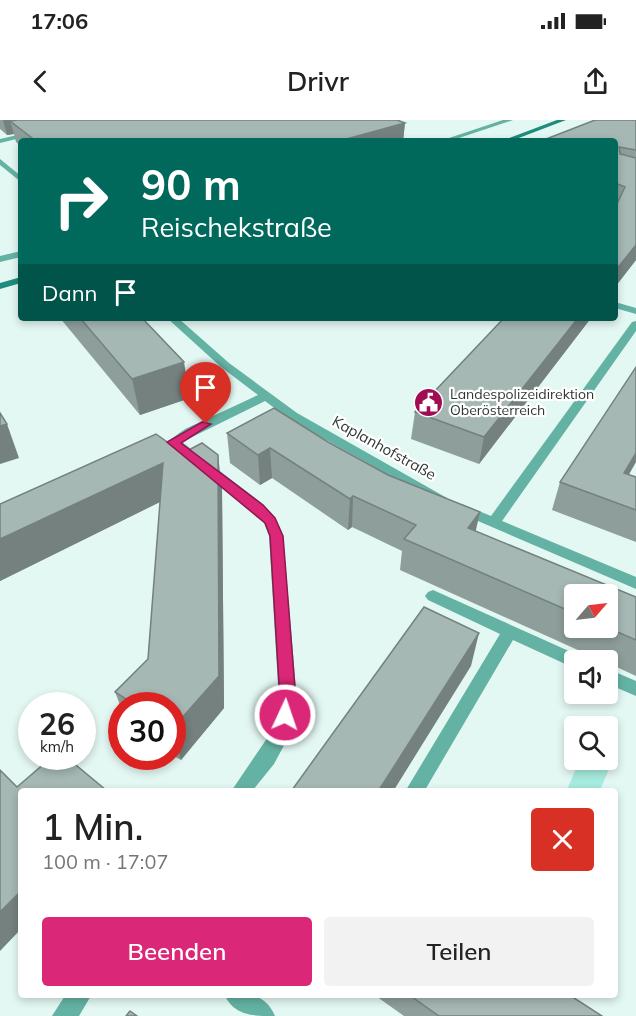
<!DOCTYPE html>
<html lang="de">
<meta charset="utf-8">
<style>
body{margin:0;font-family:Mulish,sans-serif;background:#f2f2f2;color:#222;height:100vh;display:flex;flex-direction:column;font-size:22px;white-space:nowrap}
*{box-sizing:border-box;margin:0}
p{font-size:20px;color:#767676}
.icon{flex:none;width:33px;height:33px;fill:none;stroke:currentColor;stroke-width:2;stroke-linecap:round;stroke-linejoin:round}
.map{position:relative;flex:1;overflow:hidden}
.details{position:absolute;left:18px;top:668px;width:600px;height:210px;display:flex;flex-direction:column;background:#fff;border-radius:6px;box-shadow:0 3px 9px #0003}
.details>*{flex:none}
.guide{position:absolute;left:18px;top:18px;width:600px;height:183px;border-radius:6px;box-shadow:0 3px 9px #0003;background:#00695c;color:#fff;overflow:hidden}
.needle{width:39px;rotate:62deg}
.buttons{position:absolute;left:564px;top:464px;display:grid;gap:12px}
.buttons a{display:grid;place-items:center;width:54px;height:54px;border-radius:6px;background:#fff;box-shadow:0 3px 9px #0003;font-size:30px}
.speed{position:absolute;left:18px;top:572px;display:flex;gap:12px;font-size:30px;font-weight:700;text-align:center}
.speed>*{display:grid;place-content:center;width:78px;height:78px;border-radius:50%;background:#fff;box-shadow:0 3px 9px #0003;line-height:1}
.speed small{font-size:15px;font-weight:400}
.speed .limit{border:9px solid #d22;background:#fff;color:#111}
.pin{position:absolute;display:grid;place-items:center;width:51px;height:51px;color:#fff;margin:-62px -26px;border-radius:50% 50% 50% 0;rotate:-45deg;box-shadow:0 0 6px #0007}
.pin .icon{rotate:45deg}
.me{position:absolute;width:66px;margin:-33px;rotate:3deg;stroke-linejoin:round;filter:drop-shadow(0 0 4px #0008)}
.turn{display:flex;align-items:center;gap:21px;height:126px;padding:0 24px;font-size:27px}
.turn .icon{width:78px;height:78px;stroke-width:2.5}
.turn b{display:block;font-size:42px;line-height:51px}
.then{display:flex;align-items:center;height:57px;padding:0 24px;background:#0003;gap:12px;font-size:22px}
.round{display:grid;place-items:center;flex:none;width:63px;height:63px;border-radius:6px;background:#f2f2f2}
.head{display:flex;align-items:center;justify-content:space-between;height:102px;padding:0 24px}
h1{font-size:36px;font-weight:600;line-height:45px}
.action{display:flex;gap:12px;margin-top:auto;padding:12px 24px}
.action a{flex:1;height:69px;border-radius:6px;background:#db2777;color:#fff;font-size:24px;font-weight:600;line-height:69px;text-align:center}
.action a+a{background:#f2f2f2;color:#222}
.status{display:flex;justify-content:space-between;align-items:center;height:42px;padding:0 30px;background:#fff;direction:ltr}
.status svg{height:16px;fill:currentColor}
header{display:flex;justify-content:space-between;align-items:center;height:78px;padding:0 24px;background:#fff;font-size:27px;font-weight:600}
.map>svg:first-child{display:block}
</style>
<div class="status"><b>17:06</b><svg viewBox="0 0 49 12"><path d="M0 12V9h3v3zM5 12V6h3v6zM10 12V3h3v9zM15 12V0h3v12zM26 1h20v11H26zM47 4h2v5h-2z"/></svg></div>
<header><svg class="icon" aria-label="back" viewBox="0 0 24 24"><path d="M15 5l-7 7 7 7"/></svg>Drivr<svg class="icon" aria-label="share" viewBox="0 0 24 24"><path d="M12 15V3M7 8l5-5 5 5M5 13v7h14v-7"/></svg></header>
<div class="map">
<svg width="636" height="896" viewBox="0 0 636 896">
<rect width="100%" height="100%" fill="#e3f7f3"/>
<path fill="#a6ecde" d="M580,639h9l20,10 -9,21h-33z"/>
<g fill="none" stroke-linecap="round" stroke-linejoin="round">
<path fill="#64b2a3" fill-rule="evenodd" d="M503,0h10l-63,21h-10z
M21,131v6l-21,5v-6z
M615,182l21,6v6l-21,-6z
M433,470l147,66 2,4h-8v8l-61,-28 -88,150h-19l94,-156 -72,-34 -3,-4 3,-4z
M608,549l28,12v15l-28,-12z"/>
<path fill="#64b2a3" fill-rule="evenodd" d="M35,11l2,3 -37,9v-4z
M0,39l21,17v6l-21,-17z
M167,198h11l51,45 68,50 150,85 -7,5 -5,-2 -146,-82 -24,-18 -83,41 82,63 11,13 8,18 14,165 -8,35 -15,28 -21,26h-21l42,-62 5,-27 -10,-165 -5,-13 -10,-12 -81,-63 -7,3 -6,-4 25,-18 73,-34 -37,-28z
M636,201v10l-134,190 134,56v12l-179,-77 -2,-3 7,-5 29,12 141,-194z
M66,874h26l-13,22h-27z
M224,874c22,0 41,-2 51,22 -22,0 -41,0 -51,-22z"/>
<path fill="#1e8c7c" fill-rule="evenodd" d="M557,0h9l-55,21h-10z
M21,157v6l-21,6v-6z"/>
</g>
<path fill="#8e9e9b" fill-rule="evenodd" d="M0,0h397l8,3 -2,18h-382v5l-5,-4 -2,-8 -7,1 -7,-6z
M636,0v140l-21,27v-146z
M60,198h82l48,80 -50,17z
M504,198h87l-112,146 -68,-25 4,-27z
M227,313l101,9 148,89 160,66v79l-28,-13v-3h-8l-200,-90 2,-19 -50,-24 -4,3 -76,-52 -12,7 -30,-22zM574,474l34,33h-34z
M629,355l7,2v65l-84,-32 8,-28z
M222,369l2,219 -43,52 -9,-5v-50h-50v5l-7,-18 33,-33 12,-157 -160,79v-77z
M373,874h195l34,22h-198z"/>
<path fill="#74817e" d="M3,0h71l-64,1 4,13 -7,1z
M405,3l-2,18h-64z
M636,125v15l-21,27v-16z
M578,198h13l-112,146 5,-27z
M184,242l6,36 -50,17 -8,-36z
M7,304l12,34 -19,6v-38z
M270,328l2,30 -12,7 -2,-30z
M636,333v9l-22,39 10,-28z
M218,335l4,34 2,219 -43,52 -9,-31z
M163,343l7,34 -170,84v-42z
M353,376l-1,31 -4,3 2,-31z
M480,392l-7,31 -5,-15z
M479,513l-8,33 -77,124h-15z
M21,771v38l-21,22v-39z"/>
<path fill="#a5b8b4" stroke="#74817e" stroke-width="1.5" d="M17,0h380l8,3 -66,18h-303l-26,-20z
M595,0h41v30l-17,-3 1,7 16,4v87l-21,26v-63l10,-21 -10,-4v-42h-74z
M80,198h62l42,44 -52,17z
M504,198h74l-94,119 -69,-25z
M636,247v86l-12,20 12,4v33l-76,-28z
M274,288l54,34 60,33 92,37 -12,16 168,69v43l-30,-13h2v-33h-34v19l-170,-74 12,-14 -63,-29 -3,3 -80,-51 -12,7 -31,-22z
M0,293l7,11 -7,2z
M156,314l27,19 19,-10 16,12 1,221 -47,53v-24h-37l-20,-13 33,-33 15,-196 -163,76v-35z
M424,487l55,26 -100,157h-87z
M53,636h12l41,34h-85v101l-21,21v-142l17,17z
M408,874h160l34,22h-163z
M130,891l7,5h-11z"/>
<path fill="#db2777" stroke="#8e194d" stroke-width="1.5" d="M202,302l9,2 -30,19 82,62 12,13 8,18 13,165 -5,19h-12l-2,-5 3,-14 -10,-165 -5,-13 -98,-81z"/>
<defs>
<symbol id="civic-disc" viewBox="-11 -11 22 22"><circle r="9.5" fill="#a00d53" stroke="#fff"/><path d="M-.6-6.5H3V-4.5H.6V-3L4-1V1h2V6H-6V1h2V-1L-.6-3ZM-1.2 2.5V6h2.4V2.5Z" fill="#fff"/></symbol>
</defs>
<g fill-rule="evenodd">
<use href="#civic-disc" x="412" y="266" width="33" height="33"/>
</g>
<g text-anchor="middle" stroke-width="4.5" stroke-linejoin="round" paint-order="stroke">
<g font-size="14" fill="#2f3735" stroke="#fff" text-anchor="start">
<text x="450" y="279">Landespolizeidirektion<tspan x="450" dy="16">Oberösterreich</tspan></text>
</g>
<g font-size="15" fill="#2f3735" stroke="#fff">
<text transform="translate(384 328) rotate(29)" y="5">Kaplanhofstraße</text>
</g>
</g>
</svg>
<div class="buttons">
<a><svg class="needle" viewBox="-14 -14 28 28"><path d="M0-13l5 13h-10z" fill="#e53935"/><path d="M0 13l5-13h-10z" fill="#767676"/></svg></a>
<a><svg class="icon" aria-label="sound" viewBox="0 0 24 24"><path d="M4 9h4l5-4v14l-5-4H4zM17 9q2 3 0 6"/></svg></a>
<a><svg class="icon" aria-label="search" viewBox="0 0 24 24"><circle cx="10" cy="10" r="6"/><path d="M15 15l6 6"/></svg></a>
</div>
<div class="speed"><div>26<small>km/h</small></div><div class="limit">30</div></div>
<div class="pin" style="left:206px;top:304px;background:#d93025"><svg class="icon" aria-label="arrive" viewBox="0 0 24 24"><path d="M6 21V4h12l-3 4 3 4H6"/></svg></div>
<svg class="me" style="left:285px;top:595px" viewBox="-20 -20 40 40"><circle r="17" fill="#db2777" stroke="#fff" stroke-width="3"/><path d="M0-11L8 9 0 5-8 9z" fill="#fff"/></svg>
<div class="guide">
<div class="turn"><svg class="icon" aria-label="right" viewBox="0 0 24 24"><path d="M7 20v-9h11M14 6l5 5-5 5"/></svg><div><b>90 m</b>Reischekstraße</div></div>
<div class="then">Dann<svg class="icon" aria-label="arrive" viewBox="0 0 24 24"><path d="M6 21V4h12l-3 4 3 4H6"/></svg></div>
</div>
<section class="details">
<div class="head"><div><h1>1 Min.</h1><p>100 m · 17:07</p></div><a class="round" style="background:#d93025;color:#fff"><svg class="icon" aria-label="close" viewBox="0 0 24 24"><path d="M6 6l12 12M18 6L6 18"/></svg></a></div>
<div class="action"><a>Beenden</a><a>Teilen</a></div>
</section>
</div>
